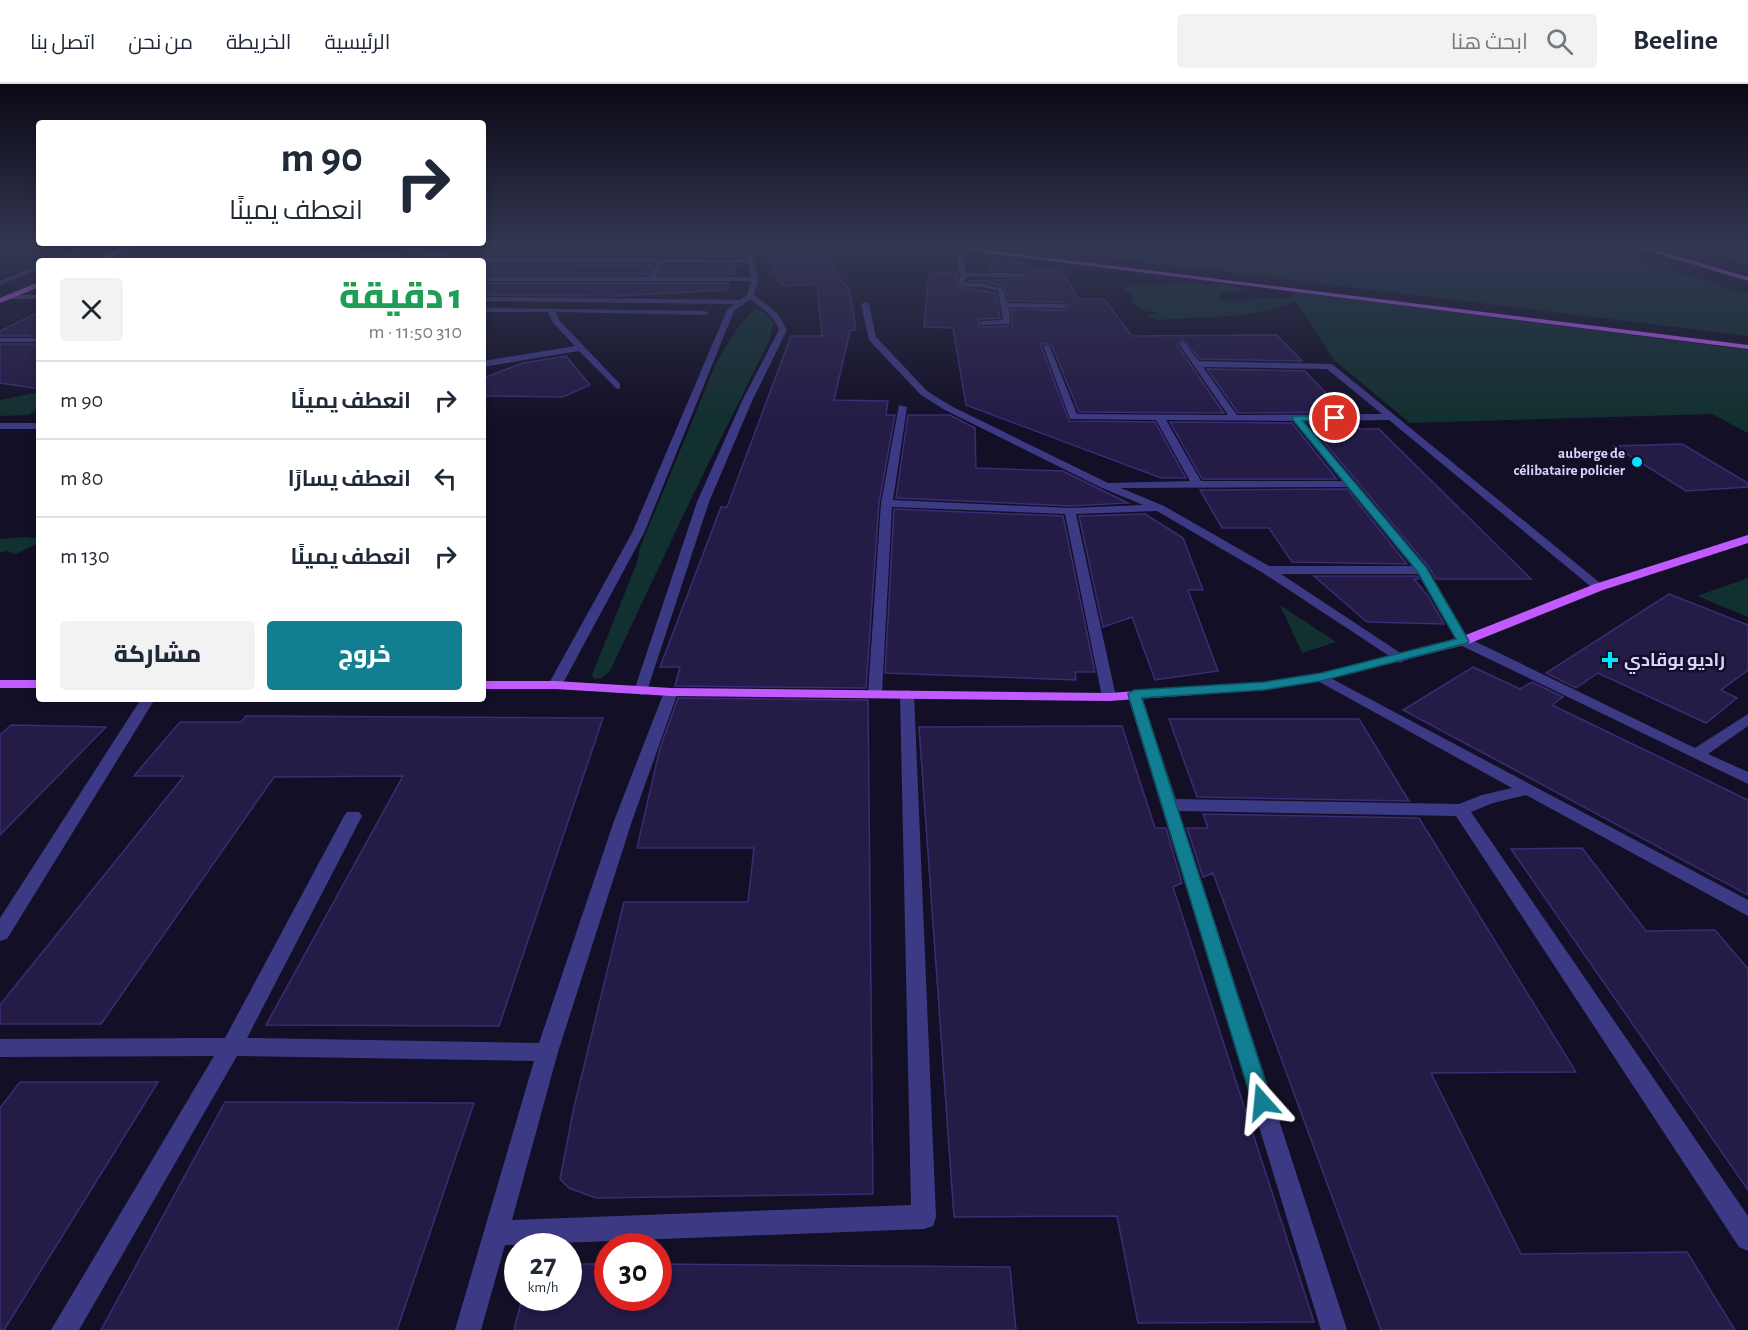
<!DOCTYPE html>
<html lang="ar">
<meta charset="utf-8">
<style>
body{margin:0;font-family:"Alegreya Sans",Cairo,sans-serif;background:#f2f2f3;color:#1f2937;direction:rtl;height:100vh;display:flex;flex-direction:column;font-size:22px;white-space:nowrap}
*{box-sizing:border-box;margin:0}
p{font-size:20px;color:#747a83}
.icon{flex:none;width:33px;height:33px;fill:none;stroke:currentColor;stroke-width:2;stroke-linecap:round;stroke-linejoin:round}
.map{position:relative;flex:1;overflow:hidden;direction:ltr}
.details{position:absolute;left:36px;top:174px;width:450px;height:444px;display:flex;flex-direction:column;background:#fff;border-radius:6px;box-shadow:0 3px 9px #0003;direction:rtl}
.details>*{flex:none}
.guide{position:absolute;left:36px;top:36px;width:450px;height:126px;border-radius:6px;box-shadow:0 3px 9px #0003;direction:rtl;background:#fff;color:#1f2937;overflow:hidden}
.speed{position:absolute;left:504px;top:1149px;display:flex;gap:12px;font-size:30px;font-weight:700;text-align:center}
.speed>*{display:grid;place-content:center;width:78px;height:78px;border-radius:50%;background:#fff;box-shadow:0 3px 9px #0003;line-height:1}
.speed small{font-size:15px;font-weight:400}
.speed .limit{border:9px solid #d22;background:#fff;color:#111}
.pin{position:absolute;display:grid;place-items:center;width:51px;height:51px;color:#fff;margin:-26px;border:3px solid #fff;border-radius:50%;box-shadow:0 2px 6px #0007}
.me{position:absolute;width:66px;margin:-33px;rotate:342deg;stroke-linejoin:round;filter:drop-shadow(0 0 4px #0008)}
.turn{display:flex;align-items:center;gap:21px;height:126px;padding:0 24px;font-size:27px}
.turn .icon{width:78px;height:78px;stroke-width:2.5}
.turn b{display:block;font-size:42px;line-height:51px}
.round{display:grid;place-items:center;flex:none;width:63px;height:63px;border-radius:6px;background:#f2f2f3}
.head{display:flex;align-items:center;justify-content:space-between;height:102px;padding:0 24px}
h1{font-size:36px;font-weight:800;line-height:45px;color:#1e9e55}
.cta{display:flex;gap:12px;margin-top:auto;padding:12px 24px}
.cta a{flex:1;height:69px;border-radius:6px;background:#117e91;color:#fff;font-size:24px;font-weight:800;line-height:69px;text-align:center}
.cta a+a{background:#f2f2f3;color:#1f2937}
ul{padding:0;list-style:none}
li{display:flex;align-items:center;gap:18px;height:78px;padding:0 24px;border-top:2px solid #e0e1e3}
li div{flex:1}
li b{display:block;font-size:22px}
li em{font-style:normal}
header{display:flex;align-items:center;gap:36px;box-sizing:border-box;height:84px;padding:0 30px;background:#fff;border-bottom:2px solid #e0e1e3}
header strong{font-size:28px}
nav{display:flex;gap:33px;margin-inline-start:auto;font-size:21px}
.search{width:420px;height:54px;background:#f2f2f3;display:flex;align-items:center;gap:15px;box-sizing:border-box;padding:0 21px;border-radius:6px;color:#747a83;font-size:22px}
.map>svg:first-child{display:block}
</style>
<header>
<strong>Beeline</strong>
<div class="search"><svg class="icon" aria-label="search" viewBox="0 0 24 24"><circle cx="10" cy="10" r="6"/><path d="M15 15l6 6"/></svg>ابحث هنا</div>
<nav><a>الرئيسية</a><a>الخريطة</a><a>من نحن</a><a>اتصل بنا</a></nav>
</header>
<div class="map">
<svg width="1748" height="1246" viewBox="0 0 1748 1246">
<rect width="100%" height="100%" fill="#130f26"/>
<path fill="#12302f" d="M369,163l61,6 19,6 -100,2z
M1025,163h570l153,47v42z
M1687,163h61v17z
M1201,200l28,1 17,5 -24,3 -5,3 10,5 66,-4 -3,-6 458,59v83l-36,-19 -302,9 -76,-63 -38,-59c-44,19 -92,15 -139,19l-10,-4 10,-3 -12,-2 -13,-8v-8l-11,-8 8,-2z
M755,225l8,2 11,12 -5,18 -78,158 -81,172 -8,7 -8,1 -2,-4 46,-115 1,-10 78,-189 22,-35z
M39,308v17l-11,6 -28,1v-16z
M26,453l11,1 2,5 -23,11 -10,-3 -6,2v-14z
M1748,494v39l-51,-21z
M1280,521l56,37 -34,11z"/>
<path fill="#241b47" stroke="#3b2d73" stroke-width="1.5" d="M483,163h47v3h56l-5,6 -98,-1z
M665,163h77l1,5 -2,5 -76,-1z
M765,163h52l33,44 6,39 -6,1 -16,69 54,1 -2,14h9l-16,88 -13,185 -191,-2 5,-19h-20l61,-160h6l64,-171h31l-5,-52 -33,2 -5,-3z
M988,178l37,1 1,6h34l19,30h25l28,37 145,-1 25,26 -102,-2 -18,-19 -5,5 47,68 -145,-1 -27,-66 -10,-3 -1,3 28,75 86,1 31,56h-25l-195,-73 -13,-77 -29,-1 5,-54h28v14l39,6 4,25 -21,1v6l2,2 31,-1 -1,-17 51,1 6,-3 -6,-5 -52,-1 -6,-14 -21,-6h-15l55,-2 5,-3 -5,-5h-34z
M483,180l170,1 -6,10h-164z
M664,181h73l-4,10h-74z
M483,199h246l-3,7 -110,6 -133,-1z
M39,228v24h-39v-5z
M0,260h39v45l-39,-6z
M566,272l24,29 -27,12 -80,-1v-18l40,-15z
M1207,285l98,2 39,41 -106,1z
M908,331h42l25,13 1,40 87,3 65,32 -58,3 -174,-8z
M1170,338l122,1 45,56h-135z
M1308,339h46l6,6h19l152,150h-95l-8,-13z
M1682,360l66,39v4l-62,4 -72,-45z
M1347,405l60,75 -115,-2 -23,-34h-47l-22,-38z
M894,425l169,7 32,156h-20l1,8 -191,-7z
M1145,430l38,24 20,52h-15l30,81 -63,9 -23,-63 -29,10 -24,-111z
M1314,492h103l2,3h-5l14,17 16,28 -77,-2z
M1669,510l79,31v45l-27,20 16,8 -31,25 -108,-50 -22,15 -30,-15z
M1473,583l47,22 12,-7 31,15 -11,8 196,95v95l-345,-185z
M678,614l190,2 5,494 -277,4 -27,-10 -9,-9 14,-72 50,-205h124l6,-54h-117l23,-100z
M246,632l357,2 -104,308 -233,-1 137,-249 -129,1 -173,247h-101v-19l184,-229h-50l46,-54h61z
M1169,635h190l50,82 -212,-4z
M11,641l95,2 -106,108v-100z
M1122,642l33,102h11l16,55 -9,4 141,435 -176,1 -21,-107 -163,1 -35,-490z
M1203,730l216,4 157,254 -145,1 90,181 166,-2 48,78h-354l-168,-457 -10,4 -16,-49h21z
M1582,764l64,83 69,-1 33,39v221l-237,-341z
M20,998h138l-154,248h-4v-222z
M225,1018l249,1 -77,227h-296z
M568,1180h40v34h50v-34l352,3 6,63h-502l8,-32h46z"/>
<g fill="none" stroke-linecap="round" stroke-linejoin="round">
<path fill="#3d3a85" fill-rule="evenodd" d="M83,163h9l-31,14h-9z
M390,163l52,5 9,5 296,2 -3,-12h6l8,32 -4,16 23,18 10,17 -35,71 -43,101 -63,192 -5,1 -7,-4 63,-189 45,-101 37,-71c-5,-15 -17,-22 -29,-31l-16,12 -90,222 -82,152 -7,4 -7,-4 84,-152 95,-223 7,-6 -251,-3v-4l257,3 7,-5 4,-14h-268v-4h165l9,-14 -213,-2 1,-4 -4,-1zM663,179h85l3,14h-96z
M958,163l3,2 5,24h57l3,2 -3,2h-57l-1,6h17l21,6 5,14 54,1 4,2 -4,2 -53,-1 1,17 -29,1v-4h3l19,-1 -5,-29 -16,-4 -23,-1 1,-11 -5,-26z
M39,181v4l-39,16v-4z
M9,211h30v4h-33z
M865,218l4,2 7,33 51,54 24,15 157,77 82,-2 -34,-61 -86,-1 -27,-74 7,2 27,67 151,1 -49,-71 4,-2 16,19 133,3 273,223 -6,4 -4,-1 -206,-170 -86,1 123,146 42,71 227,110 53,-34v12l-40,28 40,18v12l-290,-140 -40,-70h-137l124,82 2,3 -7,4 -137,-90 -106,-62 -81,3 40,183 -7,4 -7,-4 -37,-183 -173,-7 -10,186 -7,4 -5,-1 -2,-3 13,-190 18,-98 8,2 -14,93 177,8 73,-3 -43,-18 -155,-77 -24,-15 -52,-55 -8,-36zM1203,283l124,2 55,45 -145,1zM1166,336l127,1 49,60h-141zM1348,403l64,79h-143l-105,-60 -43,-18z
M483,224l222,3 4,2 -4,2 -149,-3 3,8 61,64v4l-3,1 -38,-38 -96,16v-6l92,-15 -22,-23 -5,-11h-65z
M0,254h39v4h-39z
M0,339h39v6h-39z
M1321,589l427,227v16l-222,-121 -33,8 -22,9 277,404v35l-9,-4 -283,-431 -277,-5 168,519h-26l-194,-636 7,-4 7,4 35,105 283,5 23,-9 30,-7 -196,-108 -2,-3 2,-3z
M671,604l7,4 -46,129 -74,231 -46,168 399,-15 -11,-511 7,-4 7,4 22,523 -3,9 -9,3 -419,16 -24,85h-26l79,-269 -297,-5 -158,274h-28l163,-274 -214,1v-18l225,-1 119,-222 3,-4h12l3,4 -115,222 292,5 75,-222 50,-129z
M141,615h14l-148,240 -7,2v-23z"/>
<path fill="#c25bff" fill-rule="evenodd" d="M125,163h9l-33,14h-9z
M941,163h20l787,98v4z
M1635,163h11l102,30v4z
M39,198v5l-39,16v-5z
M1748,451v8l-145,47 -135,54 -147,37 -57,9 -155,11 -438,-5 -116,-7h-72v-8h72l116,7 438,5 155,-11 57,-9 137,-35 137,-54z
M0,596h39v8h-39z"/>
</g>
<linearGradient id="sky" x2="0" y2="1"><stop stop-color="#0a0815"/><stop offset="0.48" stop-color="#333752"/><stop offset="1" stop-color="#333752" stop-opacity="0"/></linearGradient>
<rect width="1748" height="338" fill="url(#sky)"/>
<path fill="#117e91" stroke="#0b525e" stroke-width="1.5" d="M1293,332h45v4h-3l-32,1 123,146 43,74 -1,2 -147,38 -57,9 -122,8 130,404 -3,6 -7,3 -7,-3 -3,-6 -124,-408 6,-4 130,-8 57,-9 135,-34 -39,-68 -124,-151z"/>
<g fill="#00e5ff" stroke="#130f26" stroke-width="2">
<circle cx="1637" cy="378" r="6"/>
<path d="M1607 567h6v6h6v6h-6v6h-6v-6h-6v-6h6z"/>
</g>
<g text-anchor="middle" stroke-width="5" stroke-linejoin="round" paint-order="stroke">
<g font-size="15" font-weight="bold" fill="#d9d4ff" stroke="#130f26" text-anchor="end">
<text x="1625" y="374">auberge de<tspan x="1625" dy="17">célibataire policier</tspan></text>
</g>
<g font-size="18" font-weight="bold" fill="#d9d4ff" stroke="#130f26" text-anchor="start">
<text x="1624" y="582">راديو بوقادي</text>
</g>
</g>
</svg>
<div class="speed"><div>27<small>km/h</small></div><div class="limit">30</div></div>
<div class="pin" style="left:1335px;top:334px;background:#d93025"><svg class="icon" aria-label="arrive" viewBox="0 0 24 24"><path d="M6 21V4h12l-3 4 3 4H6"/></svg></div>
<svg class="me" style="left:1262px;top:1018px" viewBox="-20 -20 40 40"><path d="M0-17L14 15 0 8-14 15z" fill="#117e91" stroke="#fff" stroke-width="4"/></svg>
<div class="guide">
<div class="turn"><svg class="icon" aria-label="right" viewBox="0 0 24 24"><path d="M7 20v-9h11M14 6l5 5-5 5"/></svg><div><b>90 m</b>انعطف يمينًا</div></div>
</div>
<section class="details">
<div class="head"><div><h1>1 دقيقة</h1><p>310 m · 11:50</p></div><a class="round"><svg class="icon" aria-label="close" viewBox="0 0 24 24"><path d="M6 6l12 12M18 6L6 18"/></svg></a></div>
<ul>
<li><svg class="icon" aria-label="right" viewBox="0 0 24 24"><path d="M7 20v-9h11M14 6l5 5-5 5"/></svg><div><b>انعطف يمينًا</b></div><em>90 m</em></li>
<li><svg class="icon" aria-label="left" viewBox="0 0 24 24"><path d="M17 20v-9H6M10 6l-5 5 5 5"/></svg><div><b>انعطف يسارًا</b></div><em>80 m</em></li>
<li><svg class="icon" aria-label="right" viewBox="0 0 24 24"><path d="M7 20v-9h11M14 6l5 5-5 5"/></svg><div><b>انعطف يمينًا</b></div><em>130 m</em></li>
</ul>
<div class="cta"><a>خروج</a><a>مشاركة</a></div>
</section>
</div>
